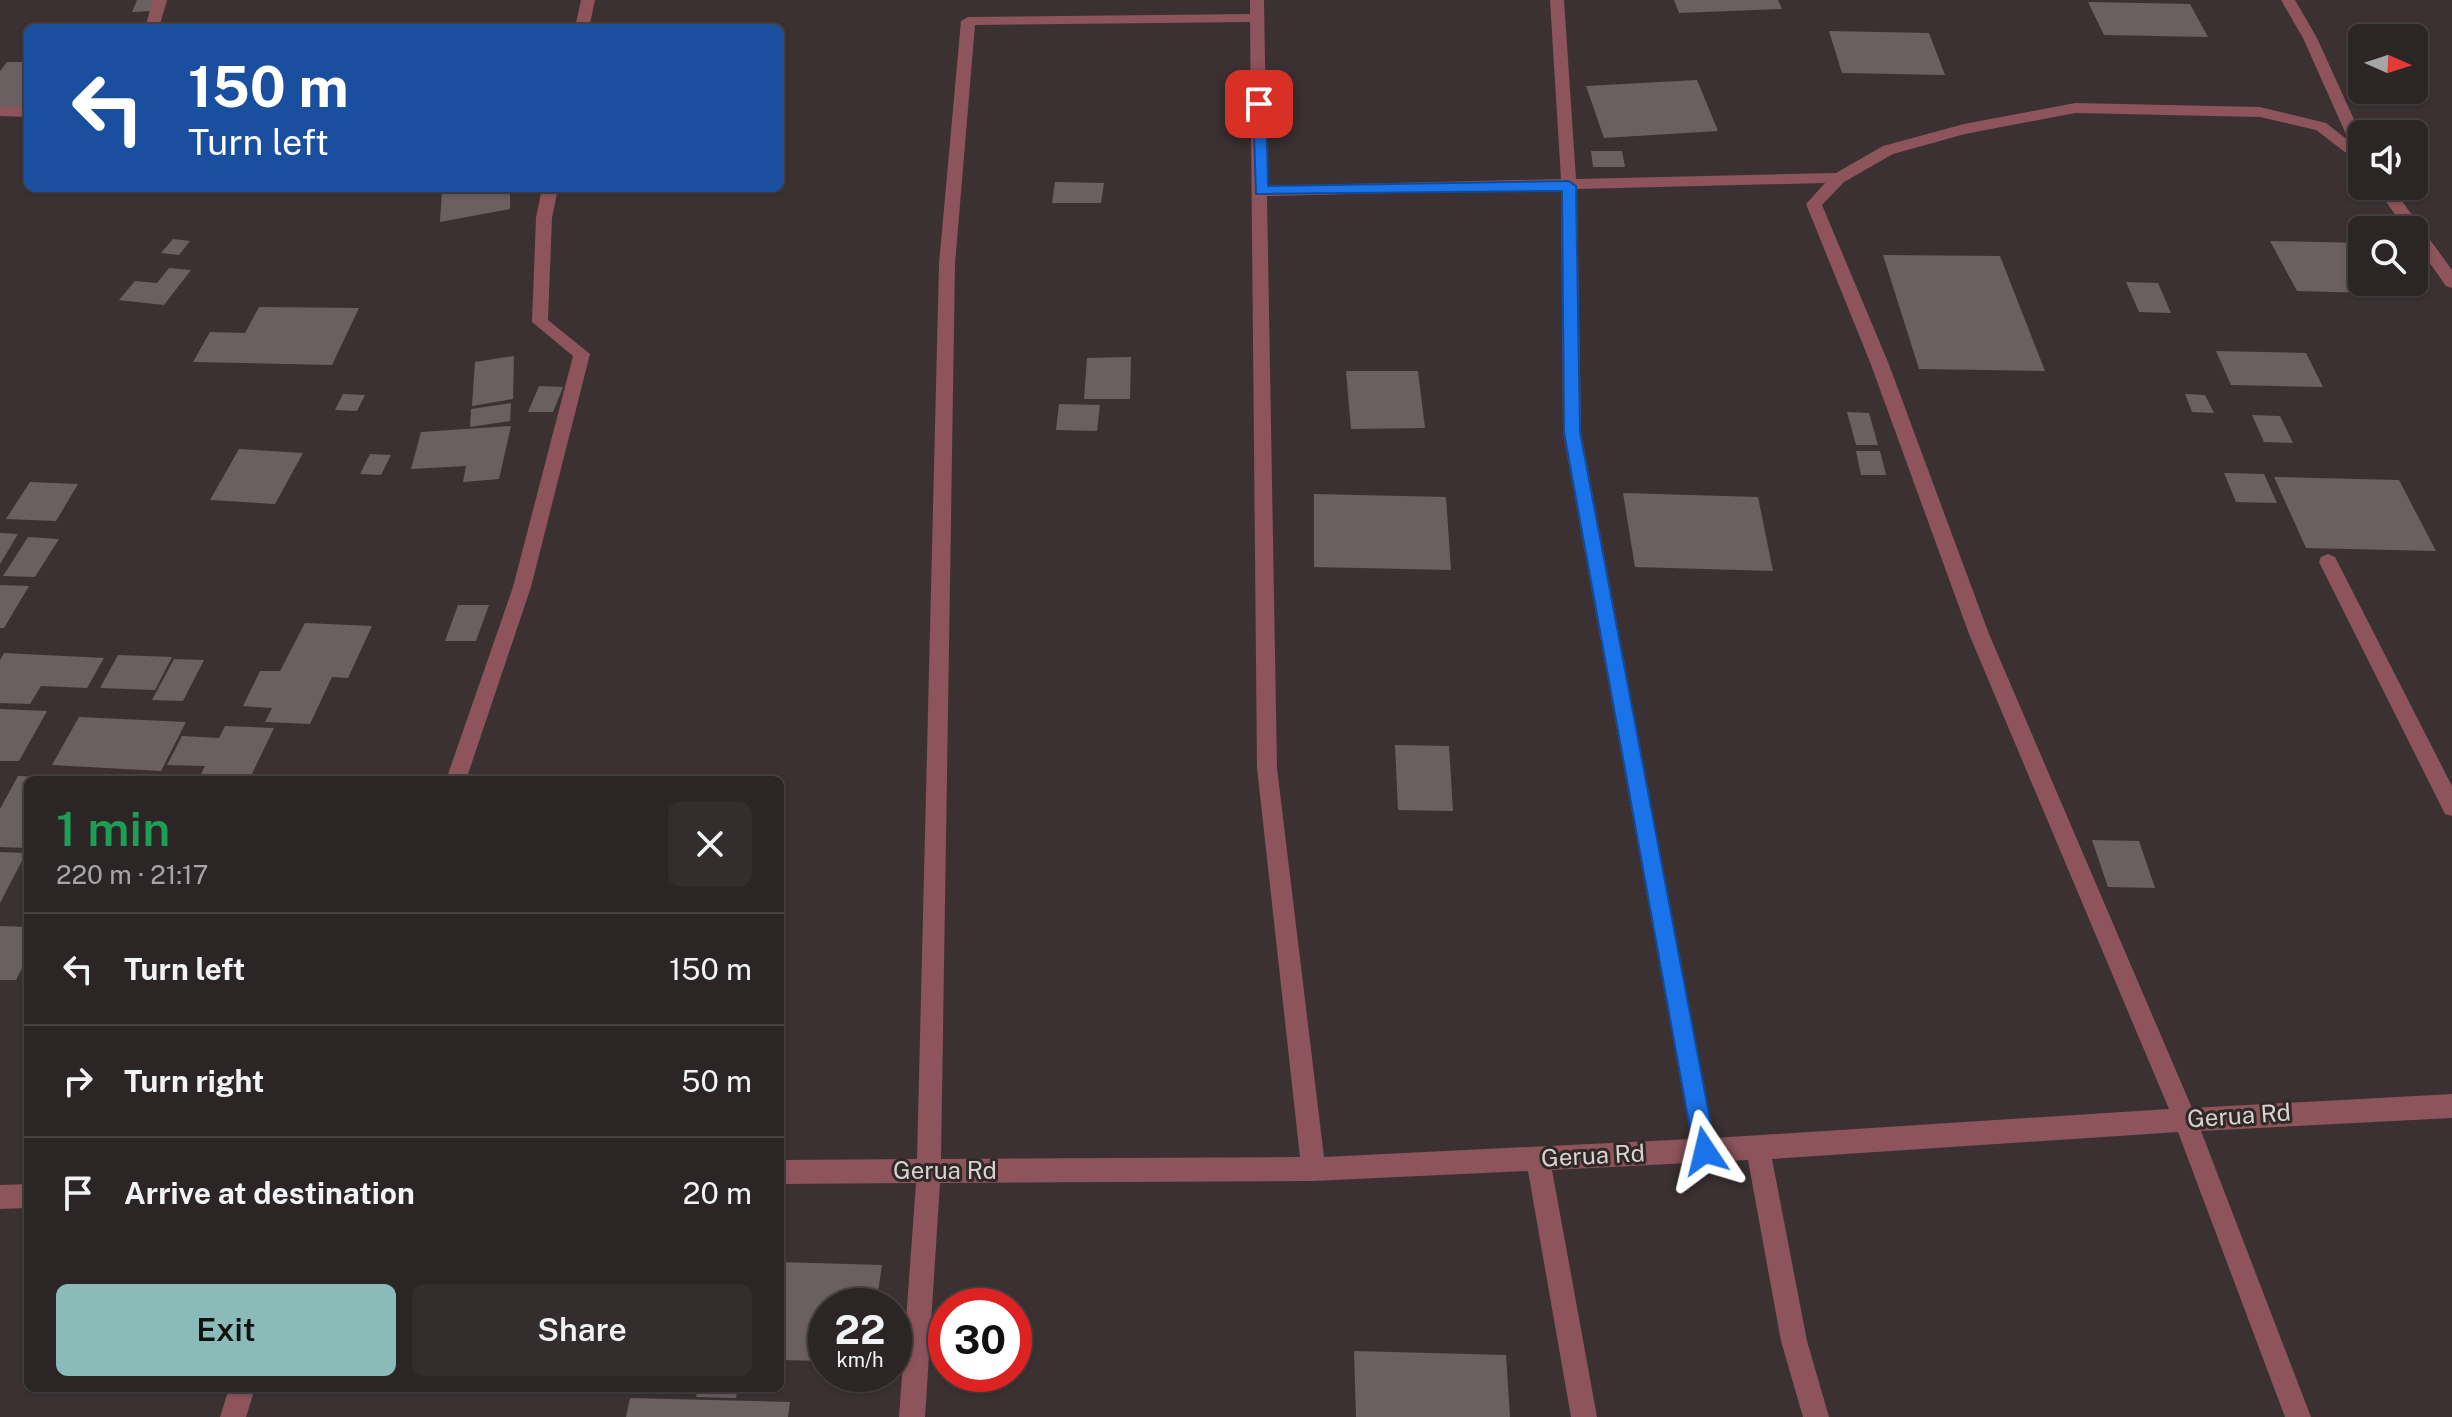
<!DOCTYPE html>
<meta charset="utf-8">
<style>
body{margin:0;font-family:"Public Sans",sans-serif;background:#342d2e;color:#f1f3f6;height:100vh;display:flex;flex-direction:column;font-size:30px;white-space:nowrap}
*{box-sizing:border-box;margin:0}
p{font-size:26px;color:#a6a5a7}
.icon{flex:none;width:44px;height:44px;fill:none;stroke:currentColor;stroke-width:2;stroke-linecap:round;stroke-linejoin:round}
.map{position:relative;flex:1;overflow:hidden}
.drawer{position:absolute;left:24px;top:776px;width:760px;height:616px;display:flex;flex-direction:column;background:#2c2526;border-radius:12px;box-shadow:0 2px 6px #0004,0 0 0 2px #484243}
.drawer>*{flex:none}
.banner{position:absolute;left:24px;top:24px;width:760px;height:168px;border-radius:12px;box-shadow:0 2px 6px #0004,0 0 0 2px #484243;background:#1a4fa0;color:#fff;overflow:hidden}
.needle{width:52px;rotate:93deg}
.tools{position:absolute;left:2348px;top:24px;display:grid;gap:16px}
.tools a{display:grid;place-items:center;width:80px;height:80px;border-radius:12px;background:#2c2526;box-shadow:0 2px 6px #0004,0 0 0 2px #484243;font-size:40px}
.speed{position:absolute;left:808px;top:1288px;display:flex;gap:16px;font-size:40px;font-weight:700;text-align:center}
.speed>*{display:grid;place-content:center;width:104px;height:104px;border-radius:50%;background:#2c2526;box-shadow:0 2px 6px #0004,0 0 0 2px #484243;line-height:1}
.speed small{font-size:20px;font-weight:400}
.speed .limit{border:12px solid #d22;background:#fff;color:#111}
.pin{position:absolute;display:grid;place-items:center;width:68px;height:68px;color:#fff;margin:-34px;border-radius:16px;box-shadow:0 4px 12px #0006}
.me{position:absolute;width:88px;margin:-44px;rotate:350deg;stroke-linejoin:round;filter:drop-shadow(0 0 6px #0008)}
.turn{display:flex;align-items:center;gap:28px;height:168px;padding:0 32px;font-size:36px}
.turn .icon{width:104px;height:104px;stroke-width:2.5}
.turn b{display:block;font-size:56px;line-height:68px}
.round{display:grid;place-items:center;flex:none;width:84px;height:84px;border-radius:12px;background:#342d2e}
.summary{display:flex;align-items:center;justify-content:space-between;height:136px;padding:0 32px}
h1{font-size:48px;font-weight:600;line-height:60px;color:#1e9e55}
.action{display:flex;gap:16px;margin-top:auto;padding:16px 32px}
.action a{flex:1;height:92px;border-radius:12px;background:#8bbbb9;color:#111;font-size:32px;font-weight:600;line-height:92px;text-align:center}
.action a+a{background:#342d2e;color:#f1f3f6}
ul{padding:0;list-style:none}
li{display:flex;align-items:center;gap:24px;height:112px;padding:0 32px;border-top:2px solid #484243}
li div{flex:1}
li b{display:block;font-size:30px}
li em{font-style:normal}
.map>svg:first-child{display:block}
</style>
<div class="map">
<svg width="2452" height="1417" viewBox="0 0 2452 1417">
<rect width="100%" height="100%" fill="#3b3132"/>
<path fill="#6b6061" d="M137,0h20l-4,11 -21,1z
M1674,0h104l4,9 -103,4z
M2088,2l102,2 18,33 -104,-2z
M1829,31l100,2 16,42 -103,-2z
M7,62h21v39l-6,8h-22v-38z
M1697,80l21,51 -114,7 -18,-52z
M1591,151h31l3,16h-32z
M1055,182l49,1 -3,20h-49z
M442,188h68v21l-70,13z
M173,239l17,2 -11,14 -18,-2z
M2270,241l92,2v39h39l6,12 -110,-3z
M1883,255l117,1 45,115 -126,-2z
M169,268l22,2 -27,35 -45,-5 16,-19 22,2z
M2126,282l32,1 13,30 -32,-1z
M259,307l100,1 -27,57 -139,-3 17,-30 35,1z
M2216,351l90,2 17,34 -92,-2z
M514,356l-1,43 -41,7 3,-44z
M1131,357l-1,42h-46l3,-41z
M1346,371h72l7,57 -74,1z
M539,386l24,1 -10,25h-25z
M343,394l22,1 -8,16 -22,-1z
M2185,394l20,1 9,18 -22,-1z
M511,403l-1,18 -40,6 1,-18z
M1059,404l41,1 -3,26 -41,-1z
M1847,412l22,1 9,32h-22z
M2252,415l28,1 13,27 -29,-1z
M511,426l-12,53 -36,3 3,-16 -55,3 10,-37z
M239,449l64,4 -28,51 -65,-4z
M1856,451h24l6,24h-25z
M370,454l21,1 -10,20 -21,-1z
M2224,473l40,1 13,29 -41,-1z
M2274,477l125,3 37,71 -130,-3z
M30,482l48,2 -22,37 -50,-2z
M1623,493l135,4 15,74 -138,-4z
M1314,494l132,3 5,73 -137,-3z
M0,533l18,1 -18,30z
M28,537l31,2 -24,38 -32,-1z
M0,585l29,1 -25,42h-4z
M458,605h31l-13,36h-31z
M305,623l67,3 -24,52 -16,-1 -22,47 -45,-2 7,-14 -29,-2 17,-35h20z
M4,653l100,5 -17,30 -46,-2 -11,18 -30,-1v-43z
M118,655l54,2 -17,33 -55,-2z
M174,659l30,1 -21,41 -31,-1z
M0,709l47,2 -28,50h-19z
M79,717l107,5 -25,49 -109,-6z
M225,726l49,2 -25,52h-51l7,-14 -38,-1 15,-29 37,2z
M1395,745l54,1 4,65 -55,-1z
M18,776l30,1v3h-20v68l-28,-1v-38z
M2092,840l47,1 16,47 -47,-1z
M0,852l26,1 -26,50z
M0,926l28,1v30l-12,23h-16z
M780,1262l102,3 -6,41h-50v55l-46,-1z
M1354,1351l152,4 4,62h-154z
M698,1388h40l-2,10 -40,-1z
M630,1398l160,4 -2,15h-162z"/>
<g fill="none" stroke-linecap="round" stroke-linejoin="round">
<path fill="#8d545b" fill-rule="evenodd" d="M153,0h14l-8,28h-14z
M581,0h14l-6,28h-14z
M1250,0h14l3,186 294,-7 -11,-179h14l12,179 260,-6 47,-27 81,-22 111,-21 185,4 66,16 23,18 -46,-103 -22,-38h14l22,38 45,99v28l-46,-35 -56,-13 -185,-4 -110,21 -72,20 -49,28 -22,23 66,157 101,272 203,474 260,-14v24l-251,13 110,286h-26l-107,-285 -406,27 35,182 22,76h-26l-22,-76 -33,-181 -196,10 45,247h-26l-43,-246 -215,10 -373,2 -15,234h-26l17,-234 -136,1v-24l137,-1 22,-895 22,-243 7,-4 282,-3zM1250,22l7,746 43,389 -359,2 14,-895 20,-239zM1825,183l-19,21 64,158 99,272 200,475 -455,29 -133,-706 -4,-243zM1561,189l2,243 128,707 -367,18 -47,-389 -10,-572z
M0,106l28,1v10l-28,-1z
M2375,186h16l61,84v18l-6,-2 -32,-45v-11h-8z
M542,188h16l-6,30 -4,102 42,34 -59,233 -65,193h-20l67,-193 60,-231 -41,-34 4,-104z
M2328,554l7,3 117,229v30l-7,-2 -126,-252 2,-5z
M28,1184v24l-28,1v-24z
M229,1388h26l-9,29h-26z"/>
</g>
<path fill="#1a73e8" stroke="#114b97" stroke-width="2" d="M1259,100l7,4 2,82 301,-5 7,5 4,246 136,719 -4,7 -7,4 -8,-4 -3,-7 -130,-719 -2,-241 -306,3 -3,-90z"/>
<g text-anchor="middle" stroke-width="6" stroke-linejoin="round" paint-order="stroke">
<g font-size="24" fill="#dad3d4" stroke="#312828">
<text transform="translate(2239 1116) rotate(-4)" y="8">Gerua Rd</text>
<text transform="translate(1593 1156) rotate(-3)" y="8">Gerua Rd</text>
<text x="945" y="1179">Gerua Rd</text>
</g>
</g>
</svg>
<div class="tools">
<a><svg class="needle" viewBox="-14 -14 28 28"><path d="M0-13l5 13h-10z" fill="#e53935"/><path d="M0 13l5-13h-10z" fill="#a6a5a7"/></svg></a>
<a><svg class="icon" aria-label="sound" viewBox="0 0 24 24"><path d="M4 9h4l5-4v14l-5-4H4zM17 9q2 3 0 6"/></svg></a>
<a><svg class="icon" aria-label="search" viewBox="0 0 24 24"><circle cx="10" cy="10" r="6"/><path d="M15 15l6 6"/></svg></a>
</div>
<div class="speed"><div>22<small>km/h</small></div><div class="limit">30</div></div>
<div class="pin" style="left:1259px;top:104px;background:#d93025"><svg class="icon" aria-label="arrive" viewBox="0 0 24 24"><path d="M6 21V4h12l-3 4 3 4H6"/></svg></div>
<svg class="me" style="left:1705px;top:1151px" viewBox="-20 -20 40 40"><path d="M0-17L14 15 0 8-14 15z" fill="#1a73e8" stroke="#fff" stroke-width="4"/></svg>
<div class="banner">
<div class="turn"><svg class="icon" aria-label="left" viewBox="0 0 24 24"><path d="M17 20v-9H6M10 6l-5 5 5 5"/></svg><div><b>150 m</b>Turn left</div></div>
</div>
<section class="drawer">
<div class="summary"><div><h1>1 min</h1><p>220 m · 21:17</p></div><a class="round"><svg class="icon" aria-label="close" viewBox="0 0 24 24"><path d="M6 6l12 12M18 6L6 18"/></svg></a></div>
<ul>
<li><svg class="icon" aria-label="left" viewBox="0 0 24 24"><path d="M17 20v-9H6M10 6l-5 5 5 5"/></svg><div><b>Turn left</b></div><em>150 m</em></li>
<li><svg class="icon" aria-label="right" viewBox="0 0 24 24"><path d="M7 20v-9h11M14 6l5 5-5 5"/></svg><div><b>Turn right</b></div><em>50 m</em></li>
<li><svg class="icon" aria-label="arrive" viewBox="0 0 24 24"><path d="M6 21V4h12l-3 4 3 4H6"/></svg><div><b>Arrive at destination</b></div><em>20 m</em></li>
</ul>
<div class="action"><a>Exit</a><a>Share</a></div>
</section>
</div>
